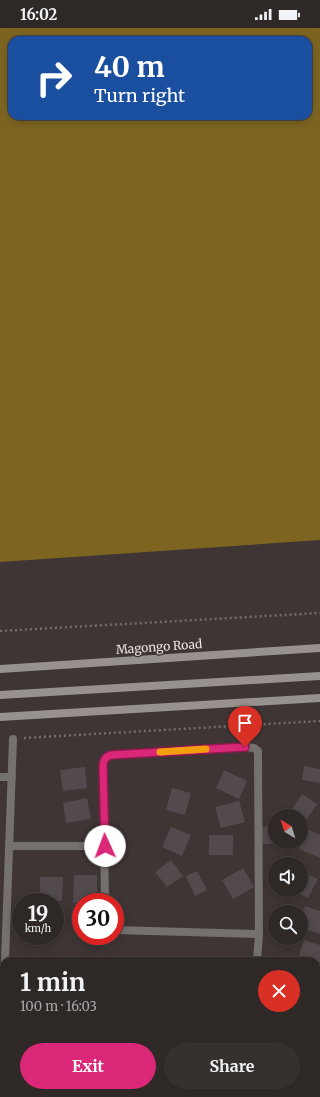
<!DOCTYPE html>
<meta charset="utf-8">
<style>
body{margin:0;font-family:Merriweather,serif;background:#36302f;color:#f1f3f6;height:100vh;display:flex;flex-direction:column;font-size:15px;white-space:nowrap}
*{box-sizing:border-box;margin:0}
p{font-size:13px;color:#a7a6a7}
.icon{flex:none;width:22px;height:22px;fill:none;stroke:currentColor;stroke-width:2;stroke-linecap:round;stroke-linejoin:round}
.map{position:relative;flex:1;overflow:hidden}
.details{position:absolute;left:0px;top:929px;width:320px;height:140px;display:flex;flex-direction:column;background:#2e2827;border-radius:12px 12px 0 0;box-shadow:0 2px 10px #0003,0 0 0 1px #494444}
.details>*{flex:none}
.banner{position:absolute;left:8px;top:8px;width:304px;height:84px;border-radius:12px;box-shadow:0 2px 10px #0003,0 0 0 1px #494444;background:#1a4fa0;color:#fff;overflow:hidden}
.needle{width:26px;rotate:322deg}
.fabs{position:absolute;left:268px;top:781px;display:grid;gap:8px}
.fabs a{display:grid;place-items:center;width:40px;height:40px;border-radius:50%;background:#2e2827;box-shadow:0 2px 10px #0003,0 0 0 1px #494444;font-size:20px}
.speed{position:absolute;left:12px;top:865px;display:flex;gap:8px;font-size:20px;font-weight:700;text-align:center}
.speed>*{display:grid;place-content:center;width:52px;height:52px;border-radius:50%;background:#2e2827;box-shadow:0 2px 10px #0003,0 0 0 1px #494444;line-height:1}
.speed small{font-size:10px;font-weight:400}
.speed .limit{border:6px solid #d22;background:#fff;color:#111}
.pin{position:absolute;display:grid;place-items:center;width:34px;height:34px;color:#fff;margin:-41px -17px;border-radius:50% 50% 50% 0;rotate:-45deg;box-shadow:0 0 4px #0007}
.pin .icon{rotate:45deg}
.me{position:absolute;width:44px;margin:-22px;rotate:358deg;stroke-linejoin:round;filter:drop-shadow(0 0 3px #0008)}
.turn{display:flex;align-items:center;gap:14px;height:84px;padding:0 20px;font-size:18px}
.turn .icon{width:52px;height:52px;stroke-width:2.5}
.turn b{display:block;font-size:28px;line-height:34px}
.round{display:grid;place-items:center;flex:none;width:42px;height:42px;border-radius:21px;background:#36302f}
.head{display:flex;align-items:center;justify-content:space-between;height:68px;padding:0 20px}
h1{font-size:24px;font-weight:700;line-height:30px}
.action{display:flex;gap:8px;margin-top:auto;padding:8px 20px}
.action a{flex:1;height:46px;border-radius:24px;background:#db2777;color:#fff;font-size:16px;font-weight:700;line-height:46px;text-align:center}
.action a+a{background:#36302f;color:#f1f3f6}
.status{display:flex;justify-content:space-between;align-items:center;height:28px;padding:0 20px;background:#2e2827;direction:ltr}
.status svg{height:11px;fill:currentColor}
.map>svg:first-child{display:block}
</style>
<div class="status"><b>16:02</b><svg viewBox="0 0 49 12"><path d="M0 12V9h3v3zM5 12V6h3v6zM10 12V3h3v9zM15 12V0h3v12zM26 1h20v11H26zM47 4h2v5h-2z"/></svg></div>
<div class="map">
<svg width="320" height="1069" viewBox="0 0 320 1069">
<rect width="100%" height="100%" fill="#3e3534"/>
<path fill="#7d6521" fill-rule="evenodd" d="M0,0h320v512l-320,22zM12,12h296v76h-296z"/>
<path fill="#524a4d" d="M304,738l16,3v14l-18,-3z
M85,739l2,21 -24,3 -3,-21z
M224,742l23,11 -8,18 -23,-11z
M172,760l19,5 -6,22 -19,-5z
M302,766l15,10 -13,20 -3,-2v-6h-9l-3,-2z
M87,770l4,21 -25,4 -3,-20z
M239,773l6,21 -24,6 -6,-21z
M272,798l1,18h-13l-1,-17z
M171,799l20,8 -9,21 -20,-9z
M308,801l12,6v23l-21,-9z
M209,807h24v20h-24z
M171,832l12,16 -16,11 -12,-15z
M243,840l11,19 -21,12 -11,-19z
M197,843l10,19 -12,6 -9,-20z
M301,843l17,8 -10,19 -16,-8h9z
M74,847h23v27l-24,1z
M40,849h23l-1,24h-22z
M305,878l15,5v23l-19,-6v-9z
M304,912l16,5v16l-2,4 -2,-1v-3h-11l-7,-2z
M316,954l4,2v18l-3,6 -1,-1z
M316,986l4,2v22l-2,3 -2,-1z
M316,1064l4,2v3h-17l1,-4h12z
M55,1065h51v4h-52z"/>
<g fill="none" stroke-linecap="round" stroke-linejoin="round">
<path stroke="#756d6d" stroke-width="2.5" stroke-dasharray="2 3" stroke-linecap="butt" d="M0,603l320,-18
M24,710l296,-17"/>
<path stroke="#75716f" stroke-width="8" d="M0,749h12
M9,818h96
M105,874l-2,-135c0,-7 2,-10 8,-12l134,-8 9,1 4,3v6l1,177 -2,27
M115,902l144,4
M5,933l8,-222
M2,1000l2,-43
M116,1069v-4
M253,1069v-4"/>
<path stroke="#98928e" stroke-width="8" d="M0,641l320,-21
M0,667l320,-19
M0,689l320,-19"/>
</g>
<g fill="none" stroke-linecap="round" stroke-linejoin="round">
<defs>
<path id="route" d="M105,818l-2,-79c0,-7 2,-10 8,-12l134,-8"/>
</defs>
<use href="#route" stroke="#8e194d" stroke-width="10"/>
<use href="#route" stroke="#db2777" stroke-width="7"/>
<path stroke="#f59e0b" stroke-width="7" d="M160,724l46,-3"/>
</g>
<g text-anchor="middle" stroke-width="3" stroke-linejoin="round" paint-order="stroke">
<g font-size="12" fill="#e8e2e2" stroke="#3e3534">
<text transform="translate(159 619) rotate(-4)" y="4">Magongo Road</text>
</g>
</g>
</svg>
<div class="fabs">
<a><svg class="needle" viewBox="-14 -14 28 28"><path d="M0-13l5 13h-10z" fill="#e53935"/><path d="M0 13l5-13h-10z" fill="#a7a6a7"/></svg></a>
<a><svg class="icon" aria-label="sound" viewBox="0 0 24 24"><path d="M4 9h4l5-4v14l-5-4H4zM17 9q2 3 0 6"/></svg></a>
<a><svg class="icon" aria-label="search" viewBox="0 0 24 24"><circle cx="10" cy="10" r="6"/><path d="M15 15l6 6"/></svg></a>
</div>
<div class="speed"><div>19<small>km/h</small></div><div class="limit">30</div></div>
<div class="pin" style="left:245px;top:719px;background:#d93025"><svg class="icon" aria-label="arrive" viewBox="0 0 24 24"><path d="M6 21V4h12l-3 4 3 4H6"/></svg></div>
<svg class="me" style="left:105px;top:818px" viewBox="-20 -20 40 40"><circle r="19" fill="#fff"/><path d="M0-13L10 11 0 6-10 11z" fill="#db2777"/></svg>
<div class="banner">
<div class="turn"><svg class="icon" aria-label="right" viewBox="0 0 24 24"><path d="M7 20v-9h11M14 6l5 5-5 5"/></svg><div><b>40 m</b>Turn right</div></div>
</div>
<section class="details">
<div class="head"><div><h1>1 min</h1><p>100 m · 16:03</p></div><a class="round" style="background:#d93025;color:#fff"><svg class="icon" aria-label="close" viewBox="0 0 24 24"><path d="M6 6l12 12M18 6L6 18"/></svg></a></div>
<div class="action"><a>Exit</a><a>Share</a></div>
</section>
</div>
